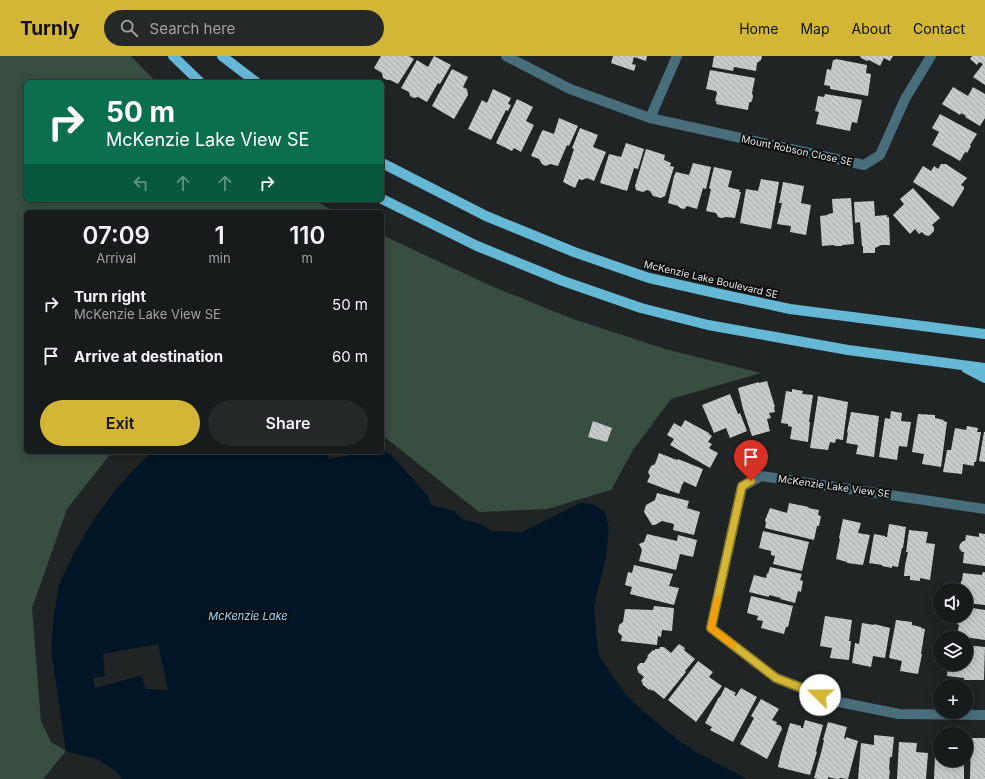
<!DOCTYPE html>
<meta charset="utf-8">
<style>
body{margin:0;font-family:Inter,sans-serif;background:#252829;color:#f1f3f6;height:100vh;display:flex;flex-direction:column;font-size:15px;white-space:nowrap}
*{box-sizing:border-box;margin:0}
p{font-size:13px;color:#9fa1a3}
.icon{flex:none;width:22px;height:22px;fill:none;stroke:currentColor;stroke-width:2;stroke-linecap:round;stroke-linejoin:round}
.map{position:relative;flex:1;overflow:hidden}
.side{position:absolute;left:24px;top:154px;width:360px;height:244px;display:flex;flex-direction:column;background:#181b1c;border-radius:6px;box-shadow:0 2px 10px #0003,0 0 0 1px #36393b}
.side>*{flex:none}
.guide{position:absolute;left:24px;top:24px;width:360px;height:122px;border-radius:6px;box-shadow:0 2px 10px #0003,0 0 0 1px #36393b;background:#0b6e4f;color:#fff;overflow:hidden}
.buttons{position:absolute;left:933px;top:527px;display:grid;gap:8px}
.buttons a{display:grid;place-items:center;width:40px;height:40px;border-radius:50%;background:#181b1c;box-shadow:0 2px 10px #0003,0 0 0 1px #36393b;font-size:20px}
.pin{position:absolute;display:grid;place-items:center;width:34px;height:34px;color:#fff;margin:-41px -17px;border-radius:50% 50% 50% 0;rotate:-45deg;box-shadow:0 0 4px #0007}
.pin .icon{rotate:45deg}
.me{position:absolute;width:44px;margin:-22px;rotate:292deg;stroke-linejoin:round;filter:drop-shadow(0 0 3px #0008)}
.turn{display:flex;align-items:center;gap:14px;height:84px;padding:0 16px;font-size:18px}
.turn .icon{width:52px;height:52px;stroke-width:2.5}
.turn b{display:block;font-size:28px;line-height:34px}
.lanes{display:flex;align-items:center;height:38px;padding:0 16px;background:#0003;justify-content:center;gap:20px;direction:ltr}
.lanes .off{opacity:.35}
.eta{display:flex;justify-content:space-evenly;align-items:center;height:68px;text-align:center}
.eta b{font-size:24px;font-weight:600;line-height:28px}
.cta{display:flex;gap:8px;margin-top:auto;padding:8px 16px}
.cta a{flex:1;height:46px;border-radius:24px;background:#d3b635;color:#111;font-size:16px;font-weight:600;line-height:46px;text-align:center}
.cta a+a{background:#252829;color:#f1f3f6}
ul{padding:0;list-style:none}
li{display:flex;align-items:center;gap:12px;height:52px;padding:0 16px}
li div{flex:1}
li b{display:block;font-size:15px}
li em{font-style:normal}
header{display:flex;align-items:center;gap:24px;box-sizing:border-box;height:56px;padding:0 20px;background:#d3b635;color:#111}
header strong{font-size:19px}
nav{display:flex;gap:22px;margin-inline-start:auto;font-size:14px}
.search{width:280px;height:36px;background:#252829;display:flex;align-items:center;gap:10px;box-sizing:border-box;padding:0 14px;border-radius:22px;color:#9fa1a3;font-size:15px}
.map>svg:first-child{display:block}
</style>
<header>
<strong>Turnly</strong>
<div class="search"><svg class="icon" aria-label="search" viewBox="0 0 24 24"><circle cx="10" cy="10" r="6"/><path d="M15 15l6 6"/></svg>Search here</div>
<nav><a>Home</a><a>Map</a><a>About</a><a>Contact</a></nav>
</header>
<div class="map">
<svg width="985" height="723" viewBox="0 0 985 723">
<defs>
<pattern id="building-back-hatch" width="6" height="6" patternUnits="userSpaceOnUse"><rect width="6" height="6" fill="#c7cccb"/><path d="M-1 5l2 2M0 0l6 6M5-1l2 2" fill="none" stroke="#a6aaaa"/></pattern>
</defs>
<rect width="100%" height="100%" fill="#202425"/>
<path fill="#374e41" d="M0,0h131l25,26h-130v118h290l10,7 11,5h-311v240h86l-45,57 -35,99 9,113 10,21 15,9 -23,28h-43z
M382,179l107,50 84,34 92,30 96,24 -90,26 -38,51 -22,40 -64,19 -68,3 -97,-77z"/>
<path fill="#001526" d="M382,395l9,4 37,41 3,9 23,6 8,8 19,5 11,7 30,1 58,-29 12,1 12,7 5,17 -3,29 -12,49 3,37 3,15 26,37 18,17 33,27 17,12 53,28h-625l-5,-7 -20,-13 -31,-8 -15,-102 3,-34 5,-30 15,-32 20,-34 24,-32 21,-23 15,-12h173l2,7 39,-7h14z"/>
<path fill="#202425" d="M158,588l10,46 -22,-1 -5,-13 -46,12 -2,-10 12,-2 -2,-22z"/>
<path fill="url(#building-back-hatch)" d="M381,0h28l5,3 -16,25 -8,-4h-3l-4,-2 -1,-5 -8,-5z
M434,0l17,9 -11,19 -2,-1 -11,19 -9,-5 -4,1 -4,-2 -1,-4 -8,-4 16,-28 11,7z
M613,0h34l-1,5 -12,-4 -2,7 4,1 -2,6 -23,-8z
M714,0h48l-1,4 -4,3 -1,8 -22,-4 -1,4 -21,-4z
M860,0h33l-3,5 -6,-3 -4,8 -11,-6 -2,1 -6,-3z
M972,0h13v29l-12,-8 10,-13 -4,-2 -2,3 -7,-6z
M836,3l31,6 -1,8 5,1 -3,22 -38,-7v-3l-6,-1 3,-16 4,1 2,-10h2z
M452,13l16,8 -5,10 4,2 1,6 -14,24 -22,-13z
M710,14l45,8 -3,15 1,3 -1,5 -3,2 -1,7 -32,-6 1,-2 -2,-1 2,-8 -1,-2 -10,-2z
M953,31l15,9 5,-9 12,7v24l-5,8 -15,-9 1,-1 -5,-3 -1,2 -18,-11z
M493,33l18,9 -3,6 3,1 -3,6 -2,-1 -15,30 -23,-11 14,-29 5,3z
M825,38l37,6 -5,23 -5,-1 -2,9 -34,-7 3,-12 -4,-1 3,-15 6,1z
M517,43l16,8 -7,14 8,4 -13,27 -7,-4 -2,3 -16,-8z
M940,58l37,20 -7,11 1,1 -4,7 -2,-1 -5,9 -28,-16 7,-13 -7,-4z
M559,62l19,8 -9,20 -2,-1 -9,21 -8,-2 -4,2 -4,-2 -3,-5 -8,-3 11,-25 1,-1 11,4z
M580,72l18,7 -5,12 13,5 -12,29 -7,-3 -5,2 -3,-1 -4,9 -12,-6 11,-33 -2,-1z
M626,87l18,6 -6,20 -4,-1 -7,23 -27,-8 9,-29 12,3z
M646,93l19,6 -1,5 7,3 -1,3 4,1 -9,29 -4,2 -8,-2 -3,-5 -3,-1 -4,2 -7,-2 -1,-4z
M693,107l18,4 -5,22 -3,-1 -6,21 -10,-3 -3,3 -4,-1 -2,-2 -10,-3 6,-27 2,-4 13,3z
M941,108h5l21,14 -6,7 3,2v2l-11,18 -40,-25 10,-16 8,5 3,-5 4,3z
M714,111l18,4 -4,16 12,3 -1,2h2l-6,26 -9,-1 -4,1 -4,-1 -2,-4 -10,-2 5,-22 -2,-1z
M761,123l18,3 -8,47 -31,-6 6,-34 12,2z
M783,126l21,4 -3,17 10,2 -5,30 -16,-3 1,-6 -14,-2 5,-21h-3z
M913,132l27,30 -8,7 2,2v4l-5,5 -4,-1 -3,-3 -3,2 -4,-5 -5,5 -17,-19 11,-11 -4,-5z
M851,142l3,46 -11,1 -2,1h-6l-1,-1 -12,1 -2,-30 8,-1v-1l5,-1 -1,-14z
M874,145l1,15 12,-1v2h2l1,28h-9l-6,3v5h-12v-7h-1l-2,-24 -5,1 -1,-21z
M767,325l8,26h-1l1,5 -6,1 2,5 -4,1 3,12 -18,5 -9,-27 -5,-21 21,-6v1z
M792,333l11,2 -1,3 11,1 -4,27h1l-2,20 -18,-3 2,-12 -4,-1v-2l-7,-1 5,-32 6,1z
M730,338l8,20 2,-1 7,18 -17,7 -4,-10 -12,5 -12,-28z
M818,340l30,6 -5,38 -7,-1 -1,4 -5,-1 -2,8 -18,-2z
M891,355l11,2 -1,8 10,1 -4,25 -8,-1 -2,14 -18,-3 6,-39 5,1z
M851,356l28,4 -5,41 -18,-3 2,-9 -12,-2 2,-10 -1,-1z
M918,358l17,1v3l9,2 -1,1 4,1 -6,45 -19,-3 2,-10 -12,-2z
M685,364l24,13v1l3,2 -4,6 4,2 -3,4 9,5 -8,15 -40,-23 4,-6 -7,-4 7,-12 7,4z
M593,365l19,7 -5,14 -19,-5z
M967,370l11,2 -1,4h4l-5,30h-2v4l-11,-2 -1,10 -19,-2 4,-22h4l4,-22 11,2z
M984,376h1v30l-6,-1z
M659,397l18,7 1,-1 25,10 -7,18 -13,-6 1,1 -2,3 -3,9 -32,-12 3,-6 -2,-4 3,-6 4,-2z
M657,437l32,8 -2,7 13,4 -6,23 -21,-5 1,-6 -12,-3 -7,4h-3l-8,-13 2,-7 9,-5z
M789,447l20,4 -1,1 11,2 -1,5 3,1 -2,10h-2l-3,14 -49,-12 1,-5 -1,-3 5,-12 17,5z
M843,463l18,4 -3,10 12,2 -7,30 -16,-2v-1l-11,-3 4,-20 -1,-1z
M889,468l17,3 -3,21h-1l-4,19 -6,-1v2l-10,-2v-1l-13,-2 5,-29 11,2v1h2z
M909,474l19,2 -2,11 9,1 -5,36 -10,-2v3l-10,-1v-4h-6l1,-11 3,-13h-2z
M763,475l46,11 -7,29 -29,-7 2,-8 -4,-1v-4l-12,-3z
M979,477l6,1v32l-22,-3 1,-11h-2l-3,-4 1,-4 3,-3h2l1,-6 13,2z
M647,478l30,7 1,-6 19,5 -4,17 -13,-3 -4,16 -37,-9 3,-11 -3,-6 5,-2z
M634,509l39,9 -4,12 10,2 -5,17 -44,-11 2,-7 -7,-2 3,-13 4,1z
M770,511l32,7 -2,6 3,1 -2,11 -3,-1 -3,12 -15,-4 1,-1 -12,-3v2l-20,-5 5,-17 12,3 1,-5 1,1z
M983,516h2v33l-19,-2v-13h-6l1,-9h1l1,-8 19,2z
M751,540l42,10 -5,21h-2l-2,7 -23,-6 2,-7 -6,-1 1,-4 -11,-3z
M654,550l20,2 -2,23 -10,-1 -1,7 -3,-1 -1,9 -36,-4 1,-5 -4,-4 1,-7 4,-3 2,-13 28,1z
M966,551l19,3v30l-28,-4 2,-11 -2,-1 -3,-3v-5h12z
M825,560l27,4 -3,21h2l-2,19 -19,-2 2,-10 -12,-2z
M896,564l16,2v3l9,2v1l4,1 -4,25h1l-4,20 -18,-3 2,-10 -13,-3z
M862,567l12,2v-1l16,4 -5,30 -12,-2 -2,11 -19,-4 3,-20 4,1z
M679,588l6,4 -1,2 11,9 -10,12 1,1 -22,27 -11,-9 -1,1 -2,-2 -1,1 -7,-6 1,-1 -2,-2 3,-4 -6,-5 -1,-5 3,-4h4l4,-6 -1,-1 6,-6 1,1 1,-2h4l1,-2h4l7,6z
M966,589l19,2 -1,33h-20v-2l-17,-2 1,-12h18z
M698,605l15,11 -4,5 13,9 -26,36 -28,-22z
M725,631l11,6 -2,2 2,1 5,-8 16,9 -24,45 -23,-12 2,-3 -7,-4 14,-26h1z
M761,643l18,10 -7,11 5,2 -1,2 5,2 1,3 -15,30 -27,-15 14,-26 -3,-2z
M805,664l18,5 -7,26 1,1 -7,23 -32,-8 3,-14 9,-30 11,3v2h2z
M828,666l19,5 -3,11 2,1v-2l12,4 -10,38 -8,-1 -1,1h-3l-8,-2v2h-10l-4,-1 8,-29 2,-9h-1z
M874,679l20,2 -2,20h-2l-1,13h1l-1,9h-31l3,-36 13,2z
M971,682h14v41h-15z
M899,686l18,1 -1,9 12,1 -2,26h-29z
M938,699h2v5h24v19h-30l1,-23h1z"/>
<g fill="none" stroke-linecap="round" stroke-linejoin="round">
<path stroke="#486e7b" stroke-width="10" d="M506,0l64,33 80,29 214,47 16,-10 25,-56 26,-43
M650,62l27,-62
M985,453l-224,-33 -19,11 -31,141 65,50 58,23 65,13 86,1"/>
<path stroke="#65b8d5" stroke-width="10" d="M173,0l27,26
M222,0l34,26
M382,107l104,53 88,36 75,26 71,16 70,15 195,25
M382,143l95,47 86,35 78,27 67,17 140,25 137,18
M966,312l19,10"/>
</g>
<g fill="none" stroke-linecap="round" stroke-linejoin="round">
<defs>
<path id="route" d="M751,425l-9,5 -31,142 65,50 44,17"/>
</defs>
<use href="#route" stroke="#897622" stroke-width="10"/>
<use href="#route" stroke="#d3b635" stroke-width="7"/>
<path stroke="#f59e0b" stroke-width="7" d="M717,544l-6,28 22,17"/>
</g>
<g text-anchor="middle" stroke-width="4" stroke-linejoin="round" paint-order="stroke">
<g font-size="10" fill="#e5e7e7" stroke="#0b0d0d">
<text transform="translate(797 94) rotate(12)" y="4">Mount Robson Close SE</text>
<text transform="translate(711 223) rotate(13)" y="4">McKenzie Lake Boulevard SE</text>
<text transform="translate(834 430) rotate(8)" y="4">McKenzie Lake View SE</text>
</g>
<g font-size="11" font-style="italic" fill="#a2d3fb" stroke="#0b0d0d">
<text x="248" y="564">McKenzie Lake</text>
</g>
</g>
</svg>
<div class="buttons">
<a><svg class="icon" aria-label="sound" viewBox="0 0 24 24"><path d="M4 9h4l5-4v14l-5-4H4zM17 9q2 3 0 6"/></svg></a>
<a><svg class="icon" aria-label="layers" viewBox="0 0 24 24"><path d="M12 4l9 5-9 5-9-5zM3 14l9 5 9-5"/></svg></a>
<a>+</a>
<a>−</a>
</div>
<div class="pin" style="left:751px;top:425px;background:#d93025"><svg class="icon" aria-label="arrive" viewBox="0 0 24 24"><path d="M6 21V4h12l-3 4 3 4H6"/></svg></div>
<svg class="me" style="left:820px;top:639px" viewBox="-20 -20 40 40"><circle r="19" fill="#fff"/><path d="M0-13L10 11 0 6-10 11z" fill="#d3b635"/></svg>
<div class="guide">
<div class="turn"><svg class="icon" aria-label="right" viewBox="0 0 24 24"><path d="M7 20v-9h11M14 6l5 5-5 5"/></svg><div><b>50 m</b>McKenzie Lake View SE</div></div>
<div class="lanes"><svg class="icon off" aria-label="left" viewBox="0 0 24 24"><path d="M17 20v-9H6M10 6l-5 5 5 5"/></svg><svg class="icon off" aria-label="ahead" viewBox="0 0 24 24"><path d="M12 20V5M6 11l6-6 6 6"/></svg><svg class="icon off" aria-label="ahead" viewBox="0 0 24 24"><path d="M12 20V5M6 11l6-6 6 6"/></svg><svg class="icon" aria-label="right" viewBox="0 0 24 24"><path d="M7 20v-9h11M14 6l5 5-5 5"/></svg></div>
</div>
<section class="side">
<div class="eta">
<div><b>07:09</b><p>Arrival</p></div>
<div><b>1</b><p>min</p></div>
<div><b>110</b><p>m</p></div>
</div>
<ul>
<li><svg class="icon" aria-label="right" viewBox="0 0 24 24"><path d="M7 20v-9h11M14 6l5 5-5 5"/></svg><div><b>Turn right</b><p>McKenzie Lake View SE</p></div><em>50 m</em></li>
<li><svg class="icon" aria-label="arrive" viewBox="0 0 24 24"><path d="M6 21V4h12l-3 4 3 4H6"/></svg><div><b>Arrive at destination</b></div><em>60 m</em></li>
</ul>
<div class="cta"><a>Exit</a><a>Share</a></div>
</section>
</div>
